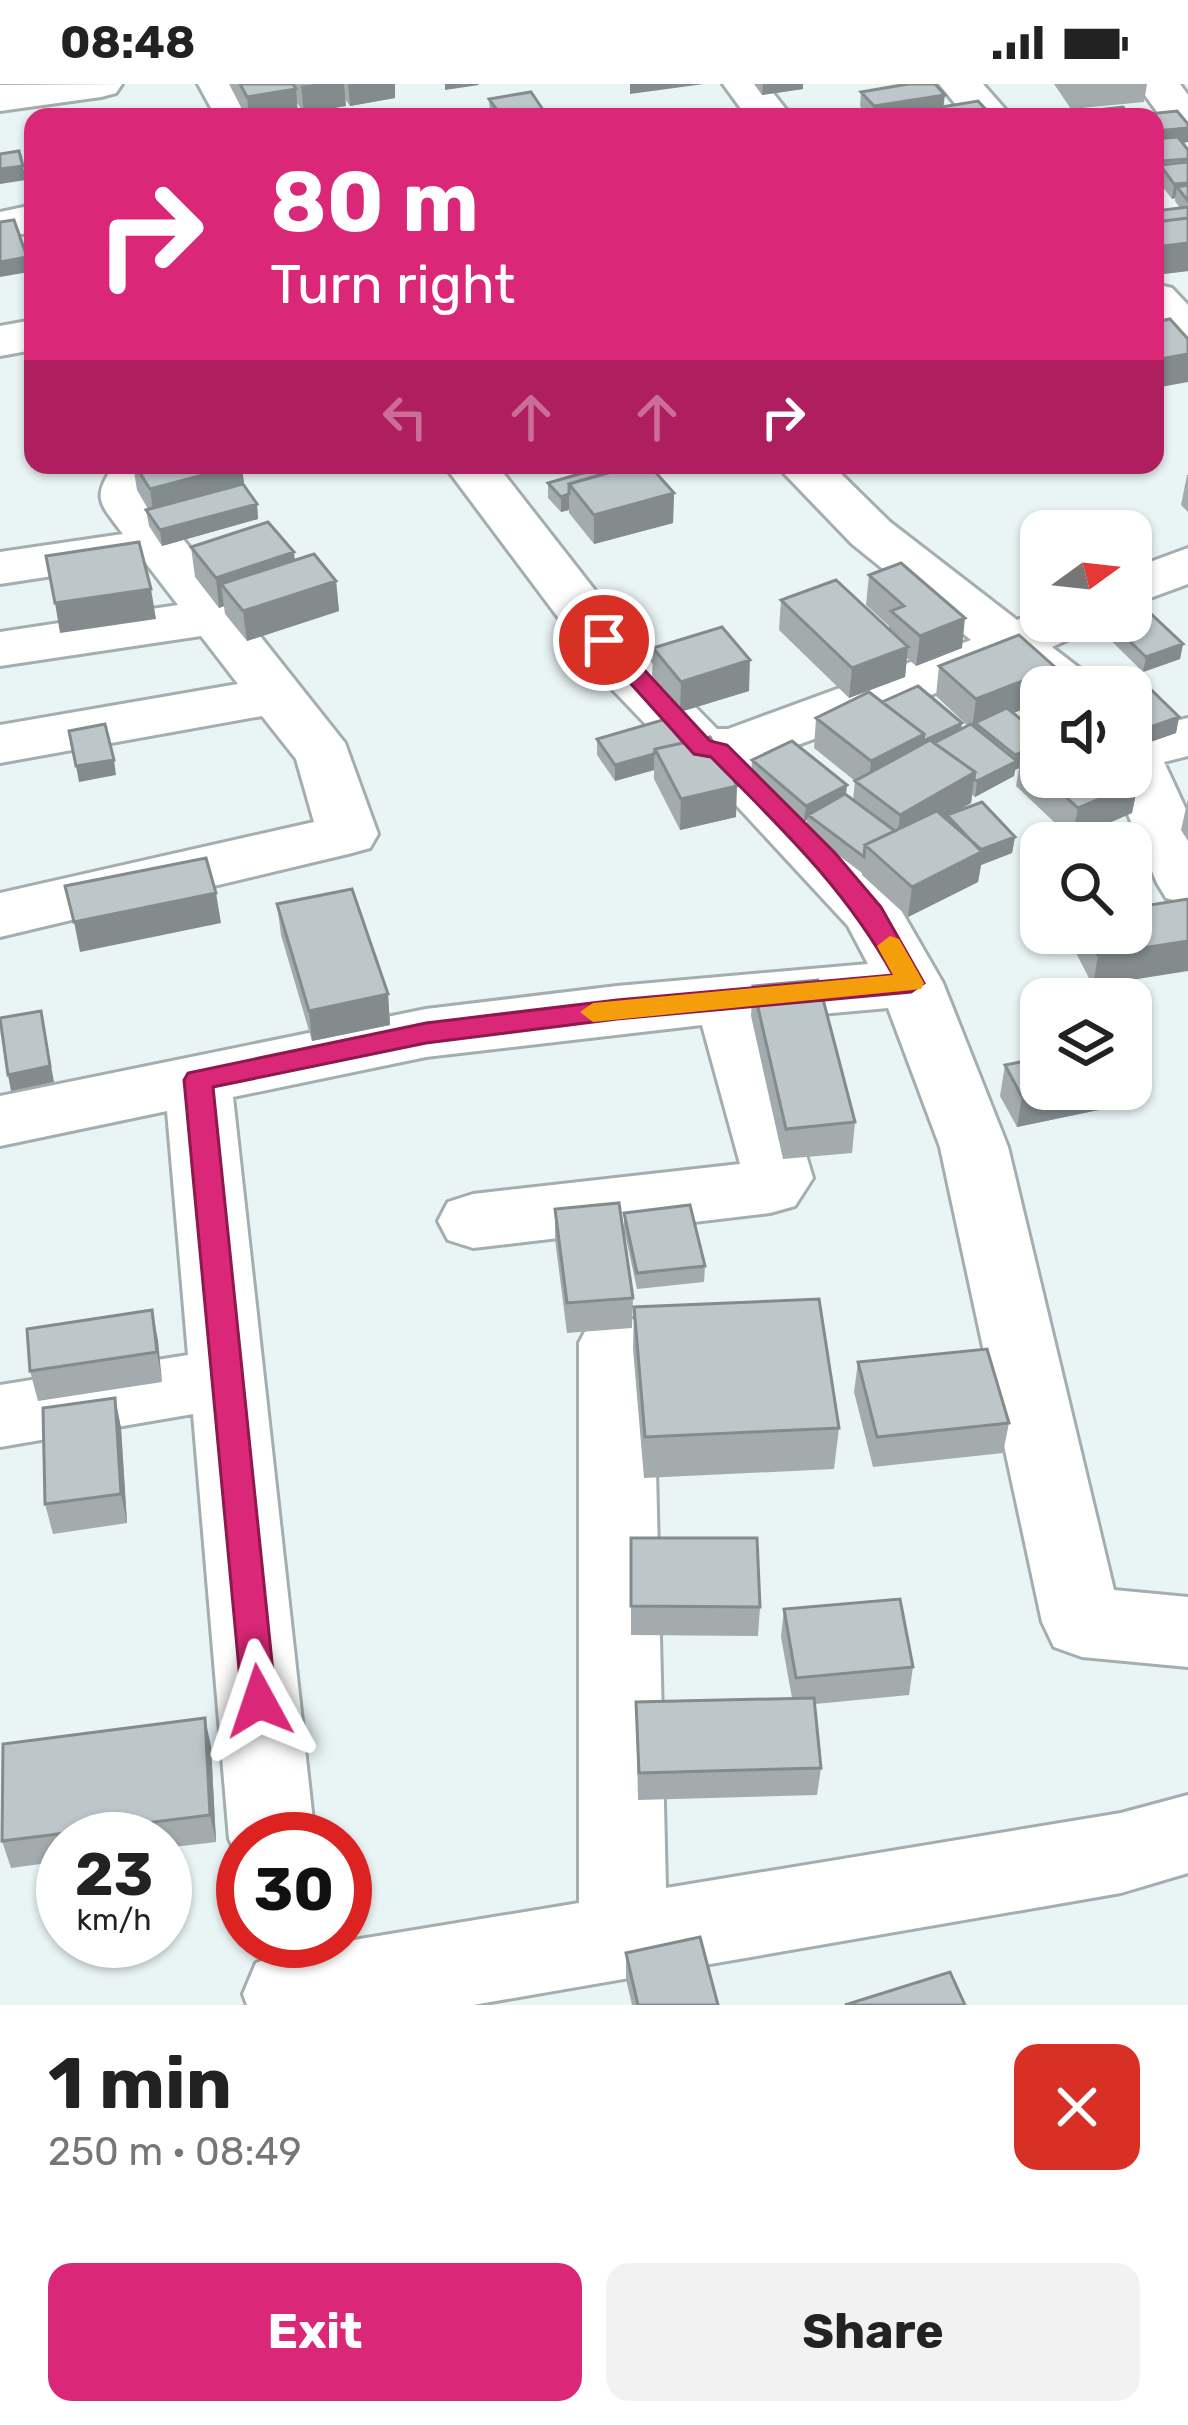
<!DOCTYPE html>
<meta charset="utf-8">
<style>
body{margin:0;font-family:Rubik,sans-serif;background:#f2f2f2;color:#222;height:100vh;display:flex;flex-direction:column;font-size:45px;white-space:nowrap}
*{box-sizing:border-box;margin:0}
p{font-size:39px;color:#767676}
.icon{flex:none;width:66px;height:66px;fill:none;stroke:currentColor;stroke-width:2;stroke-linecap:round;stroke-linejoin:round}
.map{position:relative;height:1921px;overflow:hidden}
.panel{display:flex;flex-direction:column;background:#fff;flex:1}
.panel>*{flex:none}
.hud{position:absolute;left:24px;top:24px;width:1140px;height:366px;border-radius:24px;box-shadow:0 3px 9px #0004;background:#db2777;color:#fff;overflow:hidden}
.needle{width:78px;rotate:75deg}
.buttons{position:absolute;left:1020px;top:426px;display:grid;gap:24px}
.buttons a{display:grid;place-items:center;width:132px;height:132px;border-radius:24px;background:#fff;box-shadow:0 3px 9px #0004;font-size:60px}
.speed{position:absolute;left:36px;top:1728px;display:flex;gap:24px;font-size:60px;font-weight:700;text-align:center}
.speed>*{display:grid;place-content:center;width:156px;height:156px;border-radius:50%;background:#fff;box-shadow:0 3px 9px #0004;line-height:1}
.speed small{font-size:30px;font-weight:400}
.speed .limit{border:18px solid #d22;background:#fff;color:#111}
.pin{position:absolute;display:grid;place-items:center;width:102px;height:102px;color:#fff;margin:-51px;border:6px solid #fff;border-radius:50%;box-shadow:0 3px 12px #0007}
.me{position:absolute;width:132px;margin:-66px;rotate:355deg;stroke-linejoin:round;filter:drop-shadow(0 0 9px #0008)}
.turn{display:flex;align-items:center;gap:42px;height:252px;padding:0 48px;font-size:54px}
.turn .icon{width:156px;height:156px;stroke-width:2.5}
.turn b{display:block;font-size:84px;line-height:102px}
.lanes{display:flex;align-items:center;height:114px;padding:0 48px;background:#0003;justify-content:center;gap:60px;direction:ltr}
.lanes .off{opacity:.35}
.round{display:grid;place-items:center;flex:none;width:126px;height:126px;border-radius:24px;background:#f2f2f2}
.head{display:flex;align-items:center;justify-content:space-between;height:204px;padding:0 48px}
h1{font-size:72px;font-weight:700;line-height:90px}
.button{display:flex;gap:24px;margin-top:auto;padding:24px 48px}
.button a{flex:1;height:138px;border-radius:24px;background:#db2777;color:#fff;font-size:48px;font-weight:700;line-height:138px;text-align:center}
.button a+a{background:#f2f2f2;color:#222}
.status{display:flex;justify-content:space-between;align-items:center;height:84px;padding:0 60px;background:#fff;direction:ltr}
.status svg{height:33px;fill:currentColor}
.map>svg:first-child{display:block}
</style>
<div class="status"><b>08:48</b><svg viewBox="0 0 49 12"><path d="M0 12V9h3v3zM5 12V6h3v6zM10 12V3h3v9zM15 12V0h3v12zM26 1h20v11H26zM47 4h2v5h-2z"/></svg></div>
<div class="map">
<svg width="1188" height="1921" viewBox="0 0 1188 1921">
<rect width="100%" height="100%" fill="#e9f4f5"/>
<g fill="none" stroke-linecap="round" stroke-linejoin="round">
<defs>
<path id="minor" d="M122,0l-6,9 -15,4 -101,14v-26z
M198,0h42l20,33h-44z
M723,0h43l26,33h-45z
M939,0h44l29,33h-46z
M1137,0h43l8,11v43l-15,-4z
M33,121v28l-33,3v-24z
M1155,200l17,4 16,17v44l-17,-5 -16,-17z
M33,236v30l-33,6v-30z
M114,381h80l-8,11 -34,11v13l193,243 33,91 -8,14 -22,6 -348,83v-44l314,-71 -18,-63 -34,-43 -262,47v-38l238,-41 -37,-48 -201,30v-34l178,-27 -33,-43 -145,22v-32l123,-18c-23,-31 -32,-35 -9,-69z
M444,381h53l154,197 66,67h11l243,-89 -119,-96 -76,-79h56l58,57 127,98 24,-10v11h49l-8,12 -30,14 35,27 9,13h-55v8l-36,-28 -244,92 133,139 49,85 65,164 106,443 74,7v70l-106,-10 -28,-10 -12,-25 -102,-475 -52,-139 -123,11 48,159 -18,28 -25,7 -297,35 -25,-8 -10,-19 10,-19 25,-8 267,-30 -38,-139 -276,32 -193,40 82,742h-72v28l-14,-28 -36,-425 -193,33v-62l188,-30 -21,-244 -167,35v-50l426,-87 191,-23 251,-22 -20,-38 -148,-160 -19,-5 -70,-73z
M1188,464v36l-57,21v-36z
M1188,634v38l-24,6 24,52v90l-22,-6 -9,-15 -45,-106h19v-45z
M616,1230l26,8 11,21 13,545 455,-75 67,-18v78l-67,20 -648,112h-226l-4,-11 13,-31 31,-12 292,-48v-560l11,-21z"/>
</defs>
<use href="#minor" stroke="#a4aeaf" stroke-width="6"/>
<use href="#minor" fill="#fff" fill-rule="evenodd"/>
</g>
<path fill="#a3abad" d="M229,0h166v14l-45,8 -5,-7 1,7 -42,7 -7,-10 1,13 -52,1z
M754,0h49v5l-41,6z
M1054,0h93l-3,18 -73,7z
M861,8l82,14 50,11h-88v-2l-36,2 -9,-11z
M489,15l57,15v3h-54l-2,-4z
M1177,27l11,13v18l-5,1 5,7v121l-33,4v-64l25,-3 -5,-7v-3l-3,1 -14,-18 -1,7 -2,1v-72h-17l1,-2z
M133,381h109l2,21 13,18 1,15 -96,27 -13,-20 -3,-16 2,-1 -11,-19z
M1187,391h1v37l-7,-7z
M548,399l126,10 -1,30 -79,21 -25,-31v-3l-8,2 -13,-14z
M191,463l103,13 42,21 3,30 -92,30 -22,-27 -1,-8 -5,2 -24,-31z
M869,491l93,73 -46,18 -9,-8 -2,19 -56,21 -70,-68 2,-30 108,30v-4l-23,-21z
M1091,537h40l52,23 -3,15 -37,13z
M653,564l96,43 -69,21 -28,-34z
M939,582l114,21h14h-26v39l-16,-13 1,-5 -13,5 28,23v41h90l7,6 -6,30 -60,26 -56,-53 3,-18 -4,2 -1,6 -39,21 -3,-2 -1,8 -16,9 60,25 -3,16 -31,12 -3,17 -70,35 -46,-42v-2l-56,-42 1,-11 -3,2 -53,-46 1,-16 95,25 -1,10 7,5 2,-19 -41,-33 2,-30 66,-16 79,27 7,-3 -32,-30z
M1133,588l46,45 -3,16 -37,13 -8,-8v-51h-35v-3z
M666,635l70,98 -56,13 -26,-51v-9l-39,11 -18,-26v-16z
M1188,715v42l-7,-11z
M277,820l111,90 2,31 -78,16 -31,-106z
M1076,849h55l-38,53 -20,-39z
M753,902l102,136 -3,31 -69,6 -32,-143z
M1005,981l133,7 -6,31 -115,24 -17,-31z
M555,1125l78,89 -1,30 -65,5 -12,-94z
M624,1129l81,53 -1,16 -67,7 -13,-60z
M634,1223l205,121 -5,41 -190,9 -11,-129z
M152,1226l10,72 -124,19 -8,-30z
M858,1278l151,61 -6,30 -130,14 -19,-75z
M115,1314l6,30 6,95 -74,11 -8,-30z
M631,1454l129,69 -2,29 -127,-1z
M784,1525l129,58 -4,28 -94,9 6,64 -4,27 -179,5 -2,-98 156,-4 -11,-61z
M211,1662l5,96 -51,6v-9h-102v22l-52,7 -9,-27z
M626,1869l92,52h-86l-6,-26z"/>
<path fill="#848b8d" d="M314,0h30l2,22 -42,7 -3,-27z
M348,0h47v14l-45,8z
M445,0h33l1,1 -34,5z
M630,0h74l-74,10z
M763,0h40v5l-41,6z
M296,5l2,27 -49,1 -2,-20z
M945,11l-2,14 -38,4v2l-10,2h-22l1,-11z
M1188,44v14l-33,4v-15z
M1162,76l-5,28 -2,1v-28z
M23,82l3,14 -26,4v-15z
M1188,99v14l-11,-10 -2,11 -3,1 2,-15z
M1188,159v28l-33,4v-28z
M27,173l2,15 -29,5v-15z
M1188,270v28l-33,6v-28z
M242,381l3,29 -91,24 -4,-29z
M674,409l-1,30 -79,21v-29z
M569,410v16l-8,2v-15z
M257,420l1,15 -96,27 -2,-16z
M294,468l3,30 -76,2 3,22 -5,2 -3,-30z
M336,497l3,30 -92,30 -4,-30z
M151,505l5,30 -96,14 -5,-30z
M965,534l-3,30 -46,18 4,-30z
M1183,560l-3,15 -37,13 3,-15z
M908,563l-3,30 -56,21 3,-30z
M750,576l-1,31 -69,21 1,-30z
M1056,584l-3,19h-12v15l-13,-5 -2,11 -46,18 -5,-3 -1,5 -2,1 4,-30z
M1179,633l-3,16 -37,13 3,-16z
M962,639l-2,15 -39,18 2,-15z
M924,650l-4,30 -52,27 3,-30z
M1041,659v15l-20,-2 -2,12 -4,2 -1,6 -39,21 2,-16 37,-19 1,-7z
M654,670v16l-39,11v-16z
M114,676l2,15 -37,7 -3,-16z
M975,688l-4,31 -70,40 -4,-4 3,-24z
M1138,699l-6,30 -60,26 6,-31z
M847,701l-2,16 -37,14 -1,5 -3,2 2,-16z
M737,702l-1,31 -56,13 1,-31z
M1015,753l-3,16 -31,12 -3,17 -70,35 4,-30 68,-37z
M216,809l5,30 -141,29 -6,-30z
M1188,857v30l-95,15 5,-31z
M388,910l2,31 -78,16 -3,-30z
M44,943l10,55 -43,9 -3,-16z
M1138,988l-6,31 -115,24 5,-30 37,-8h72v-15z
M152,1226l6,30 4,42 -5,-30z
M115,1314l6,30 6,95 -6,-29z
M205,1634l6,28 5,96 -6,-27z"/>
<path fill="#bdc7c9" stroke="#848b8d" stroke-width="3" d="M240,0h53l3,5 -49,8z
M908,0h27l10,11 -71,11 -13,-14z
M531,8l15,22 -20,3h-24l-13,-18z
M978,17l15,16h-84l-4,-4z
M1123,23l7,10h-97z
M1177,27l11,13v4l-33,3v-14h-15l-1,-2z
M1178,53l10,13v9l-26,2 -7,-10v-12z
M19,67l4,15 -23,3v-15z
M1188,78v21l-14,1 -14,-19z
M1188,101v16l-11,-14z
M1188,123v11l-33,4v-11z
M1188,134v25l-33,4v-25z
M14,136l13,37 -27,5v-40z
M1170,235l18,20v15l-33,6v-38z
M135,381h106l-91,24z
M610,381l21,1 -62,18v10l-8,3 -13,-14z
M636,381h13l25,28 -80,22 -25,-31z
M243,400l14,20 -97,26 -14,-20z
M268,438l26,30 -78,26 -25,-31z
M139,458l12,47 -96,14 -9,-47z
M314,470l22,27 -93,30 -22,-27z
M901,479l64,55 -45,18 -29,-25 13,-5 -35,-31z
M836,496l72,67 -56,21 -71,-68z
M1131,511l52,49 -37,13 -37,-36h22z
M722,543l28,33 -69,22 -28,-34z
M1019,551l37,33 -80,31 -37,-33z
M1133,588l46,45 -37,13 -11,-11v-32h-32l-3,-3z
M918,602l44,37 -39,18 1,-7 -42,-32z
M869,608l55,42 -53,27 -55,-43z
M1041,608v16l-13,-11z
M1007,624l34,28v7l-26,12 -40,-32z
M666,635l17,24 -28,6 -1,5 -39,11 -18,-26z
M105,640l9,36 -38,6 -7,-35z
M971,640l46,37 -40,20 -3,-2 1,-7 -41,-29z
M710,653l27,49 -56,13 -26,-50z
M930,656l45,32 -75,43 -45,-34z
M792,657l55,44 -41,21 -54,-46z
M1041,664v26l-20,-18z
M1131,692l7,7 -60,25 -34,-31z
M845,710l50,37 -30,14 -1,12 -56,-42z
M982,718l33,35 -35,13 -33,-35z
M937,727l46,40 -71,36 -47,-42z
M206,774l10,35 -142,29 -9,-36z
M352,805l36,105 -79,17 -32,-107z
M1188,815v42l-90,14 -11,-22h44v-25z
M818,896l37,142 -69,7 -33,-143z
M41,927l9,55 -42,9 -8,-57z
M1041,974v31h18l-37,8 -17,-32z
M1131,975l7,13 -7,2z
M619,1119l14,95 -66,5 -12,-94z
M690,1121l15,61 -68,7 -13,-60z
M819,1215l20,129 -194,9 -11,-130z
M152,1226l5,42 -127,19 -3,-42z
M987,1265l22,74 -132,14 -19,-75z
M115,1314l6,96 -76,10 -2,-96z
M631,1454h126l3,69 -129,-1z
M900,1515l13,68 -117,11 -12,-69z
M814,1614l7,70 -182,5 -3,-71z
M205,1634l5,97 -208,26 1,-97z
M700,1853l18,68h-80l-12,-52z
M950,1888l15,33h-120z"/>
<path fill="#db2777" stroke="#8e194d" stroke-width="3" d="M604,548l8,3 98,106 17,4 108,108 46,54 43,76 -13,9 -294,27 -191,24 -213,44 63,614 -5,10 -12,5 -12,-5 -5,-10 -58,-621 4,-7 238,-50 191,-23 276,-25c-48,-87 -113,-148 -182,-218l-17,-3 -98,-109v-10z"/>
<path fill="#f59e0b" d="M890,852l9,3 25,44 -3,6 -328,33 -13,-10 13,-9 300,-28 -16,-29z"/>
</svg>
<div class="buttons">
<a><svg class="needle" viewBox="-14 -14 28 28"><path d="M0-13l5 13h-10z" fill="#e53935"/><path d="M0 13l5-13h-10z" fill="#767676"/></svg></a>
<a><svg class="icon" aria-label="sound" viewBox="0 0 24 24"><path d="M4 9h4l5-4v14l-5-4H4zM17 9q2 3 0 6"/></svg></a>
<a><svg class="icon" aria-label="search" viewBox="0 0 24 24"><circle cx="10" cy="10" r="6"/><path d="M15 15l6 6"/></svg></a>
<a><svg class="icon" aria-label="layers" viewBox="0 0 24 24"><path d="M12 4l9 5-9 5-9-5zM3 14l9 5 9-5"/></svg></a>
</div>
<div class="speed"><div>23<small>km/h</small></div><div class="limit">30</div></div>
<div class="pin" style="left:604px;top:556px;background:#d93025"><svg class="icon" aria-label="arrive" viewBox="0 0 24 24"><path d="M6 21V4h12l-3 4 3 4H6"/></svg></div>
<svg class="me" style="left:259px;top:1617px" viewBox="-20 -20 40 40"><path d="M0-17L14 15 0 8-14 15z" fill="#db2777" stroke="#fff" stroke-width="4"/></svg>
<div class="hud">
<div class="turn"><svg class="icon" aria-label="right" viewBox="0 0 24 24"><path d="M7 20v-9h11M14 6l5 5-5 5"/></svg><div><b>80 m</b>Turn right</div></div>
<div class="lanes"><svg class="icon off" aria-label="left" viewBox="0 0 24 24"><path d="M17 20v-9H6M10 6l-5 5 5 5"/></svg><svg class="icon off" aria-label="ahead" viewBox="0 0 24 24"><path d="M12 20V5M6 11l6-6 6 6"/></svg><svg class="icon off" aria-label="ahead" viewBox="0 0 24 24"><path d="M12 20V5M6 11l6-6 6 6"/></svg><svg class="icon" aria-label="right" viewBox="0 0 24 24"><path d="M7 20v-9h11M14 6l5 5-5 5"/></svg></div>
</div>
</div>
<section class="panel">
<div class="head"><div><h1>1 min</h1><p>250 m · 08:49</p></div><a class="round" style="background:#d93025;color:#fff"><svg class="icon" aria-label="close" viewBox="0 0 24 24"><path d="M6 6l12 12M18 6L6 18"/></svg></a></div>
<div class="button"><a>Exit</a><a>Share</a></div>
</section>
